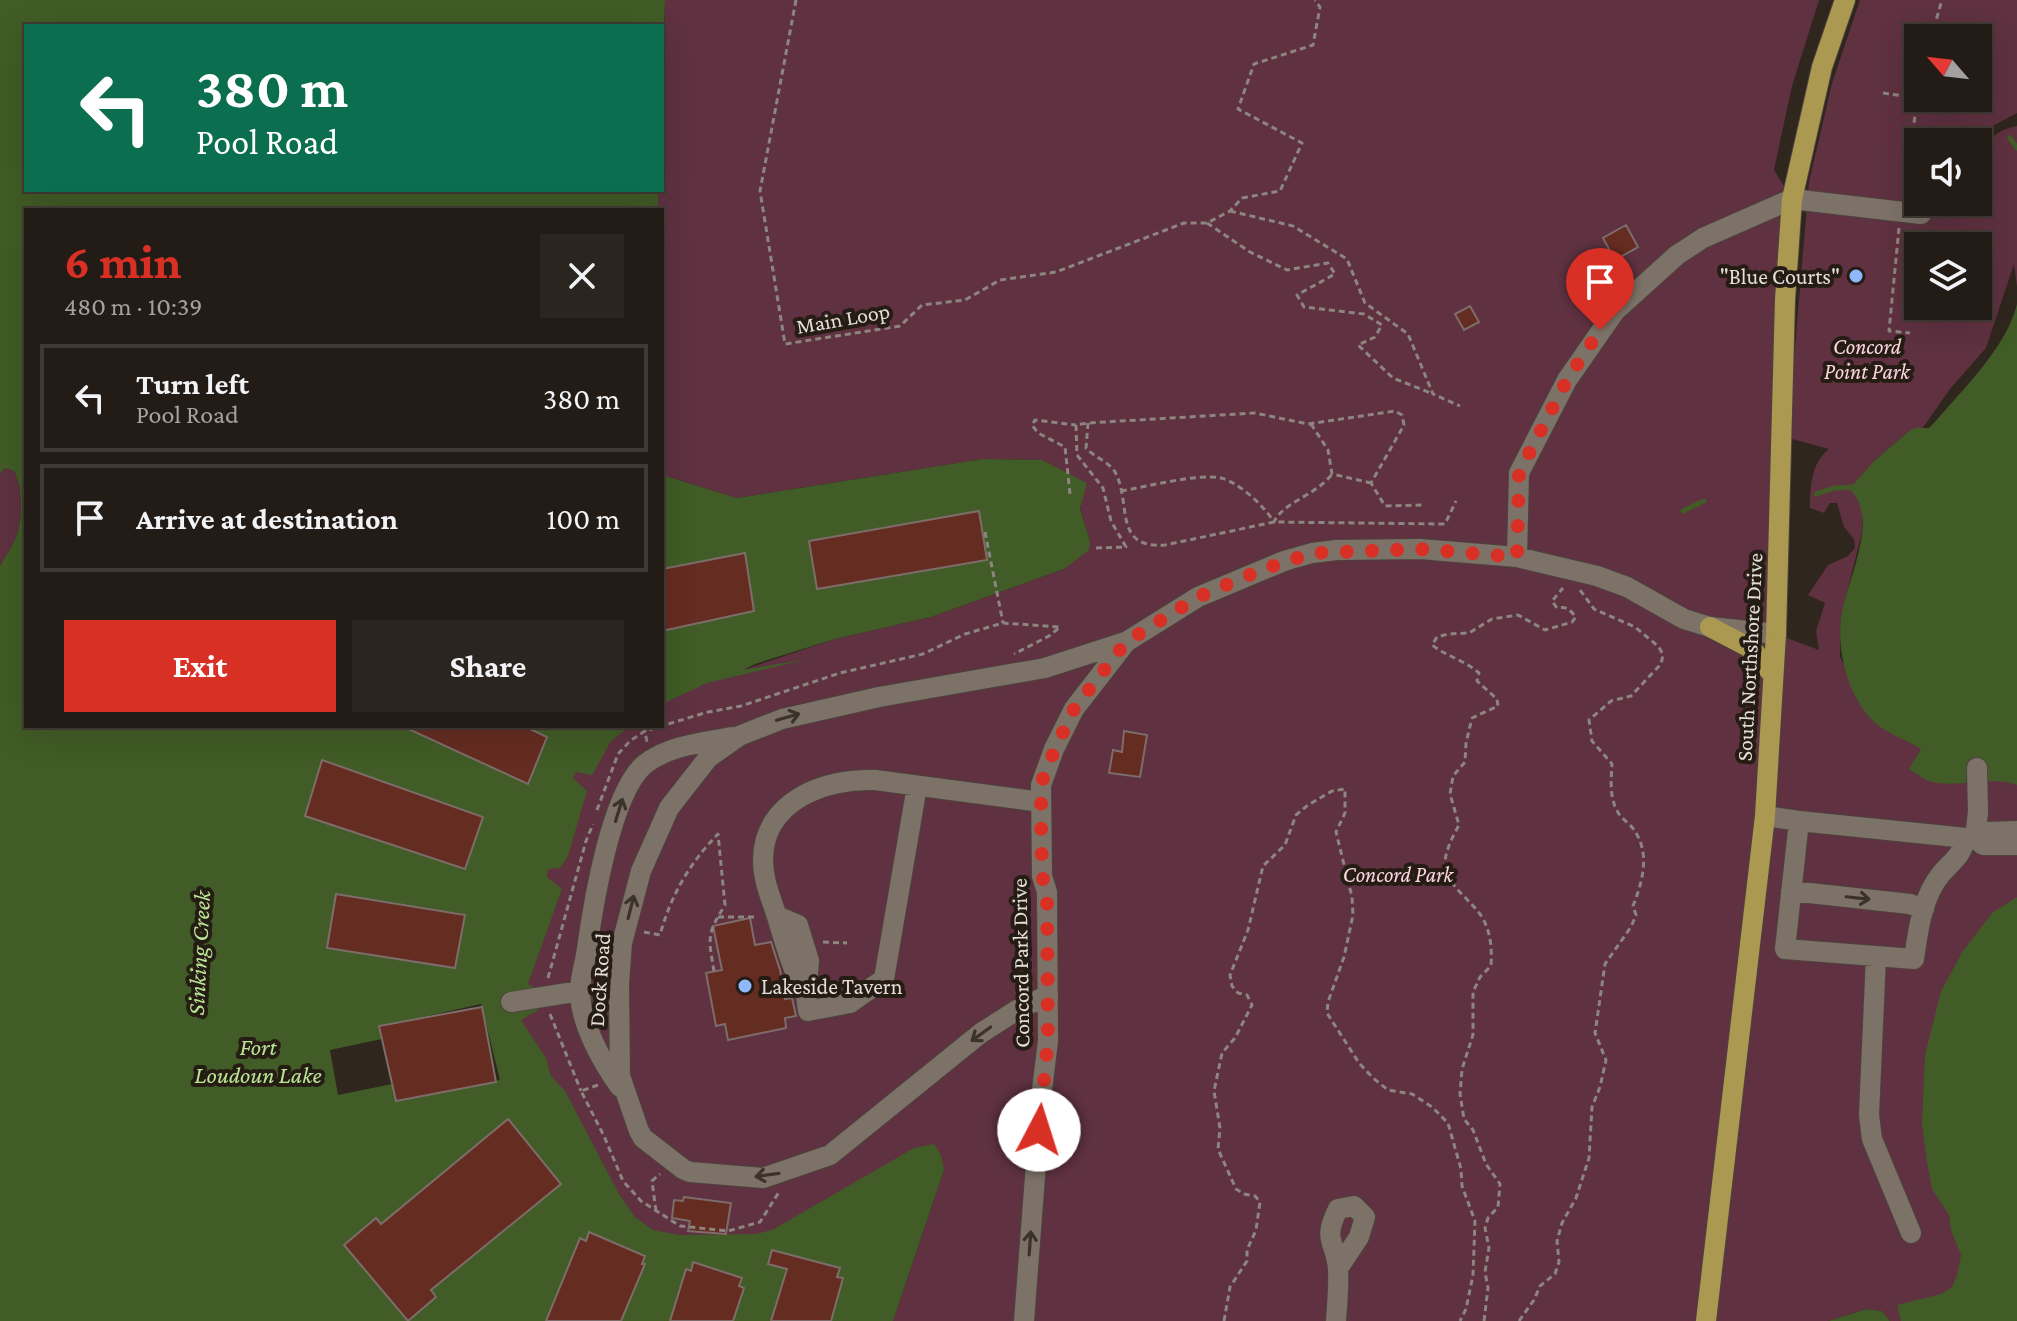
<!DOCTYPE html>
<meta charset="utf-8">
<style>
body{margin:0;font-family:"Crimson Pro",serif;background:#2b251f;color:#f1f3f6;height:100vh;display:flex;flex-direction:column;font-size:30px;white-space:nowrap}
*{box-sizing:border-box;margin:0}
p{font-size:26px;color:#a3a1a1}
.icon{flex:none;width:44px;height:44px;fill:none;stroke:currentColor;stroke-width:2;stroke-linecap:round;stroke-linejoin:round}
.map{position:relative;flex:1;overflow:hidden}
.panel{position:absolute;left:24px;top:208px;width:640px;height:520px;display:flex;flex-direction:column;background:#231c16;border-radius:0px;box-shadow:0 8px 32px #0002,0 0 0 2px #403a35}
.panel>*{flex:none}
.hud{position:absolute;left:24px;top:24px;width:640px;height:168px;border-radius:0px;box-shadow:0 8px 32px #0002,0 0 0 2px #403a35;background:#0b6e4f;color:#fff;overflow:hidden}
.needle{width:52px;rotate:298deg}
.tools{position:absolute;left:1904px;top:24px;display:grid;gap:16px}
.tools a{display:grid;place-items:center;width:88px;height:88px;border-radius:0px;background:#231c16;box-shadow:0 8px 32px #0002,0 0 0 2px #403a35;font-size:40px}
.pin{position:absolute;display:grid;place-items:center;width:68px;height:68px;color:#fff;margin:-82px -34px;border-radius:50% 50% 50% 0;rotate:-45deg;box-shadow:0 0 8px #0007}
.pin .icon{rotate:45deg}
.me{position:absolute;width:88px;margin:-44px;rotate:5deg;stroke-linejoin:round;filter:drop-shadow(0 0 6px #0008)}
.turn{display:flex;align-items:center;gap:28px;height:168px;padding:0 40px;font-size:36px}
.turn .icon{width:104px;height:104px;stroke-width:2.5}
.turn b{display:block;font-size:56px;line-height:68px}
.round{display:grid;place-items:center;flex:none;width:84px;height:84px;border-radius:0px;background:#2b251f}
.overview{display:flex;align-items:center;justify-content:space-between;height:136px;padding:0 40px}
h1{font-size:48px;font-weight:700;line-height:60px;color:#d93025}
.cta{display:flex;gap:16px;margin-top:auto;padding:16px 40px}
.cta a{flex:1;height:92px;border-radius:0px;background:#d93025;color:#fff;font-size:32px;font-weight:700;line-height:92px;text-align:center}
.cta a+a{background:#2b251f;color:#f1f3f6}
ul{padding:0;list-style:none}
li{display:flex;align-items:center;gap:24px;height:108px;margin:0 16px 12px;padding:0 24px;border:4px solid #403a35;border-radius:0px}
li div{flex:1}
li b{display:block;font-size:30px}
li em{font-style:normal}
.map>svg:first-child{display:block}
</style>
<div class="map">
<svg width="2017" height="1321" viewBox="0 0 2017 1321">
<rect width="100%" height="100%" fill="#2f261d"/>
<path fill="#5f3141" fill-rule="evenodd" d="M665,0h1154l-27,86 -18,84 18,29 -16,435 43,16 -3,-19 9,-28 -17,-8 20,-30 20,-9 7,-8 -1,-9 -10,-12 -7,-24h-7l-6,10 -14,-5c0,-22 1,-45 19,-59l-37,-10 1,-68 16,-189 23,-99 28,-83h157v113l-32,17 4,17c2,-14 15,-18 28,-21v161l-3,-23 -28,84 -36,41 -28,40 -13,2 -34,29 -20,23v10l7,15v24l-21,85 -1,40 34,65 57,32 86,-16v191l-50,325 -20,49 -46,18h-11l-8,-10 -15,-2 -39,12h-935l51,-151 -164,67 -111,7 -52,-41 -102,-183 36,-195 46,-99h65v-44l60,-5 113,-38 96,-22 133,-48 26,-28 -10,-32 6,-26 -44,-23 -59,-1 -246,39 -75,-23v-265h-4v-20h4zM1918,38h60v60h-60zM1918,142h60v60h-60zM1918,246h60v60h-60z
M5,468l9,3c9,17 9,47 2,66 -4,10 -11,20 -16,29v-93z"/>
<path fill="#415c26" d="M0,0h665l-3,88v-62h-636v164h632v20h-632v516h604l-19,15 -19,34 -16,-3 -3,6 14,13 -19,65 -8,12 -12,1 -1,8 15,12 -34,95 7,4 3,22 -17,10 25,38 5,18 14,15 54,103 16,23 18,13 26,5 76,-1 17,-4 142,-82 20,-4 7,11 3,15 -51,151h-893v-755c5,-9 12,-19 16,-29 7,-19 7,-49 -2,-66l-9,-3 -5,5z
M2017,304v481c-27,-10 -57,3 -85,-3 -8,-2 -16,-9 -23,-13l12,-20c-14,-9 -36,-16 -48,-28 -25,-26 -36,-68 -32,-103 4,-34 41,-101 8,-129l26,-29 34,-29 6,-3h14l5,-5c28,-33 73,-76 83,-119z
M983,459l59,1 45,23 -7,26 10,32 -1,9 -25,19 -133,48 -96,22 -80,25 -12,6 65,-11 -101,24 -45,21v-229l75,23z
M2017,897v424h-116l-4,-16 44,-11 11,-7 5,-11 4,-21 -10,-25 -2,-15 -17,-26 -5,-26 -5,-40 3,-68 16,-64 22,-40 29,-38z
M1867,1309l15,2 8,10h-62z"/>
<path fill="#2f261d" d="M481,1004l19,76 -104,22 -4,-18 -54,11 -8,-45 52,-11 -3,-12z"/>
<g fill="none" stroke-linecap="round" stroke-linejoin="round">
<path stroke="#415c26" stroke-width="5" d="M2010,138l7,10
M1816,494l18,-6 20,-1
M1683,511l21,-10"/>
</g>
<path fill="#652c21" stroke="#7d6d6a" stroke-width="2" d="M1626,225l12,22 -23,13 -12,-22z
M1470,306l9,16 -15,8 -9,-16z
M979,511l8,49 -170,29 -8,-48z
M745,553l9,58 -92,20v-62z
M402,726h122l23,11 -19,47z
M1124,731l23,4 -7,42 -31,-4 4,-23 9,2z
M322,760l161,57 -18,52 -160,-53z
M336,894l129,21 -10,53 -128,-20z
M750,918l5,27 16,-3 9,28 5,29 7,-1 4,18 -11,2 1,10 -58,12 -3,-16 -9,2 -10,-53 16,-3 -9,-44z
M482,1007l14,75 -100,19 -17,-75z
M508,1119l53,65 -130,106 5,7 -28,24 -64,-76 32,-27 5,6z
M684,1197l47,6 -5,31 -38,-3 2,-10 -18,-3 2,-18 9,1z
M589,1232l56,24 -3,8h3l-24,57h-75l34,-83 6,3z
M772,1250l68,18 -3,9 6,1 -12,43h-60l16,-52 -19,-5z
M693,1262l49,16 -3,8 5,2 -11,33h-63l16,-52 5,2z"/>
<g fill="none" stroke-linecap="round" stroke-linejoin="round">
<defs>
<path id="minor" d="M1517,557l2,-84 48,-93 48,-69 62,-56 26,-17 89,-39 129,15
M1765,816l34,5 -14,128 129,10c4,-28 8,-62 27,-85 13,-15 19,-16 25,-36l-167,-17
M1985,832l32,-1
M1966,838h9l8,7h34
M1975,838l3,-26 -1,-44
M1791,891l119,13 14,5
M777,916l21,9 11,36 -3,34 2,16 42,-8 34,-24 33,-193
M1876,956l-7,159 3,24 39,94
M806,995c-13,-24 -20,-48 -28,-75 -6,-20 -15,-38 -15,-60 0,-59 62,-82 112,-80l166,22
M1048,995l-31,15 -36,23 -151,122 -67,23 -73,-6 -7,-3 -40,-31 -4,-7 -19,-55 -1,-92 3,-41 19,-72 28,-63 39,-50 31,-22 43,-17 97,-22 166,-29 80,-26
M511,1002l69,-11
M620,1087c-18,-25 -40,-64 -40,-96 0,-13 5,-28 7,-42 6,-44 24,-157 58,-185 25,-19 57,-21 87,-27
M1024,1321l17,-223 7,-57 -1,-149 -5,-16 -1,-91 13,-36 20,-40 52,-67 72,-45 86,-36 28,-8 25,-3 83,-1 97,8 80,19 30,11 57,32 26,8 66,7
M1336,1321c1,-17 3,-34 2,-51 -1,-29 -17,-27 0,-61l16,-3 11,11 -6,20 -20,30"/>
<path id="major" d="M1710,627l42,22 21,26
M1706,1321l59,-505 11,-182 9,-334 7,-101 30,-132 23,-67"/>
</defs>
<use href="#minor" stroke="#4c443d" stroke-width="22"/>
<use href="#major" stroke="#4c443d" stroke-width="22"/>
<path stroke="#8d857f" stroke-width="3" stroke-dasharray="6 4" stroke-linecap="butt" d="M796,0l-36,191 25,153 115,-18 22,-21 43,-5 35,-20 56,-8 128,-49h23l23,-12 12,-13 38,-7 22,-48 -64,-34 16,-45 59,-19 7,-38 -5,-7
M1931,38l11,-38
M1883,93l34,5
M1904,192l14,-97
M1230,211l63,15 54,33 18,44 43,31 25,60 27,12
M1207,223l43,29 37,18 41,-7 7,11 -38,21 7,12 60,7 18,11 -7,12 -17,8 35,33 40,16
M1899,228l-10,103 21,2
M1088,423l-2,25c8,9 23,14 29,24 17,30 -3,77 50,73l109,-23 171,2 11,-23
M1311,424l17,26 4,24 39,9
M1121,491c25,-4 77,-18 100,-13 19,5 43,28 53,44 9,-20 43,-27 58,-48
M1070,494l-5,-47 -27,-14 -6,-8 3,-5 41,5
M985,532l18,91
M1096,548l30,-1 -15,-26 -8,-33 -26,-33 -1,-30 12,-2 167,-10 53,11 87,-13 7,4 2,10 -33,58 14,23 40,-1
M644,726l3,16
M597,810l21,-56 12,-13 15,-10 63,-19 33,-6 99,-33 83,-19 42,-20 38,-11 57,4 -11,9 -35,18
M718,917h39
M644,932l16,3c11,-40 29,-71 58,-101l7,71c-18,29 -17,32 -11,66
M823,942l24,1
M548,978l38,-137 7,-17
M550,1014l31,77
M598,1085l-17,6 23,45 19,45 18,20 39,25 48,5 32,-9 19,-30
M656,1211l-4,-30 8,-7
M1224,1321l6,-34 17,-26v-11l9,-20 4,-28 -5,-6 -11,-2 -8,-5 -18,-40 2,-21 -6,-37 8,-38 13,-15 17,-33 -5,-10 -9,-2 -6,-7 -2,-11 18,-45 15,-64 22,-21 11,-30 12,-10 24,-14 13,-2v24l-9,19 16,65 1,18 -9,42 -16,45 -1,11 32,50 14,15 15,12 24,4 20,13 16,16 13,46 1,17 13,35 -2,54 -7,34 -6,12
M1484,1321l4,-33 -3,-16 4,-24 -4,-20 3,-10 10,-11 2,-23 -14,-20 -13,-34 -9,-11 -4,-25 2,-25 11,-34v-43l7,-15 11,-11c1,-18 0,-33 -9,-49 -9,-15 -37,-34 -37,-51 -1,-13 8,-30 14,-41l-9,-31 3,-18 12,-14 1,-19 6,-25 26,-12 -1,-7 -20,-18 2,-8c-15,-13 -31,-16 -47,-28l5,-8 11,-3 21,-1 23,-14 26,-4 27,15 27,-8 4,-5c-6,-7 -9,-11 -19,-9l-5,-7 11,-13
M1519,1321l15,-21 6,-14 15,-12 4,-12 -2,-21 5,-18 14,-25 13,-40 3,-51 8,-20 6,-27 -11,-27 10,-69 26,-37 5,-12 -3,-9c9,-23 17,-50 3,-73 -4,-8 -12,-12 -17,-19 -10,-15 -8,-33 -7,-50l-20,-23 -3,-21 22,-19 20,-5 30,-32 2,-9 -4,-8 -24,-20 -41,-18 -14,-19"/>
<use href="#minor" stroke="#7d7268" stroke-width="20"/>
<use href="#major" stroke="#ab9951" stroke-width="20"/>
</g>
<defs><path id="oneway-shaft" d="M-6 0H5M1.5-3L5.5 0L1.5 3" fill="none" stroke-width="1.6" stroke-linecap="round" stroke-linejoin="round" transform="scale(2)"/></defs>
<g stroke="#3b3229">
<use href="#oneway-shaft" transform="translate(788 717) rotate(-16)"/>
<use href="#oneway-shaft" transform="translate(619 810) rotate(-73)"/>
<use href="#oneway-shaft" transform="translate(1858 898) rotate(6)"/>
<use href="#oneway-shaft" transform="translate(631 907) rotate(-76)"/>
<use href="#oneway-shaft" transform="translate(981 1034) rotate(144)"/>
<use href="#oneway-shaft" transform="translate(767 1175) rotate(172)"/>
<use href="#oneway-shaft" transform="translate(1030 1243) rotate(-86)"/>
</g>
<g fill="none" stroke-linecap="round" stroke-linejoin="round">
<path stroke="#d93025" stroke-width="14" stroke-dasharray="0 25.2" d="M1039,1130l9,-89 -1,-149 -5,-16 -1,-56v-35l5,-16 28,-60 52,-67 72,-45 63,-27 51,-17 108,-4 97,8 2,-84 48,-93 33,-50"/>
</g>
<g fill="#8fb8fd" stroke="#251c14" stroke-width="3">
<circle cx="1856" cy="276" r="8"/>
<circle cx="745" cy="986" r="8"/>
</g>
<g text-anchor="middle" stroke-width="8" stroke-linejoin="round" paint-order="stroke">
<g font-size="22" fill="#e4ddd8" stroke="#251c14" text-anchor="end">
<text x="1840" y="284">"Blue Courts"</text>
<text x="761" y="994" text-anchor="start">Lakeside Tavern</text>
</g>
<g font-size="22" fill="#e4ddd8" stroke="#251c14">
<text transform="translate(843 318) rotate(-10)" y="8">Main Loop</text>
<text transform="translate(1749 657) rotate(-87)" y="8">South Northshore Drive</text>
<text transform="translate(1020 963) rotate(-91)" y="8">Concord Park Drive</text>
<text transform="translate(599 980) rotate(-86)" y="8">Dock Road</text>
</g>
<g font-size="22" font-style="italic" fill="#fcd5e0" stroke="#251c14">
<text x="1867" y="354">Concord<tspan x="1867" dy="25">Point Park</tspan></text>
<text x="1398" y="882">Concord Park</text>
</g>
<g font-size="24" font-style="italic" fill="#bbe695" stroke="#251c14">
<text transform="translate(199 953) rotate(-87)" y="8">Sinking Creek</text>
<text x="258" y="1055">Fort<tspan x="258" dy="28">Loudoun Lake</tspan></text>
</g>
</g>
</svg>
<div class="tools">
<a><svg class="needle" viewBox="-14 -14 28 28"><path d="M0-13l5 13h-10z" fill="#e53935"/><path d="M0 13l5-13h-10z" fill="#a3a1a1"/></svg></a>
<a><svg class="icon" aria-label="sound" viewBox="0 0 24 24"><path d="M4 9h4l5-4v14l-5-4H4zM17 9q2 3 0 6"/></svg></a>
<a><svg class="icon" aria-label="layers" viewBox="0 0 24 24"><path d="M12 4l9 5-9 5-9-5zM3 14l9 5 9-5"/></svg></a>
</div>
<div class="pin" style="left:1600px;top:330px;background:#d93025"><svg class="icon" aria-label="arrive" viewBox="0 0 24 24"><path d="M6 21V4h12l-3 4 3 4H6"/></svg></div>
<svg class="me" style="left:1039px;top:1130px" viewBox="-20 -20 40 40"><circle r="19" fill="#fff"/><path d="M0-13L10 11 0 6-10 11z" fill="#d93025"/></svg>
<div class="hud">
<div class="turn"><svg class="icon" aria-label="left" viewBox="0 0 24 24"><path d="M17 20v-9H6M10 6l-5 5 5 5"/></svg><div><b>380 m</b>Pool Road</div></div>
</div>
<section class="panel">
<div class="overview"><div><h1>6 min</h1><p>480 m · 10:39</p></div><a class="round"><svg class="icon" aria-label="close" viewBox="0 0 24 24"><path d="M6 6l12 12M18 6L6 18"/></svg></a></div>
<ul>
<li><svg class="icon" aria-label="left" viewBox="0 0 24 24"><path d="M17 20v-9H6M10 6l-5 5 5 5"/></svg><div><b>Turn left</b><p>Pool Road</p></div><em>380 m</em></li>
<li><svg class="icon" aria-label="arrive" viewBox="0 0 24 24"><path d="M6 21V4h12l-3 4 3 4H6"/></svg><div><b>Arrive at destination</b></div><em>100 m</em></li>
</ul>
<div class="cta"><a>Exit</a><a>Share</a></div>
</section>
</div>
